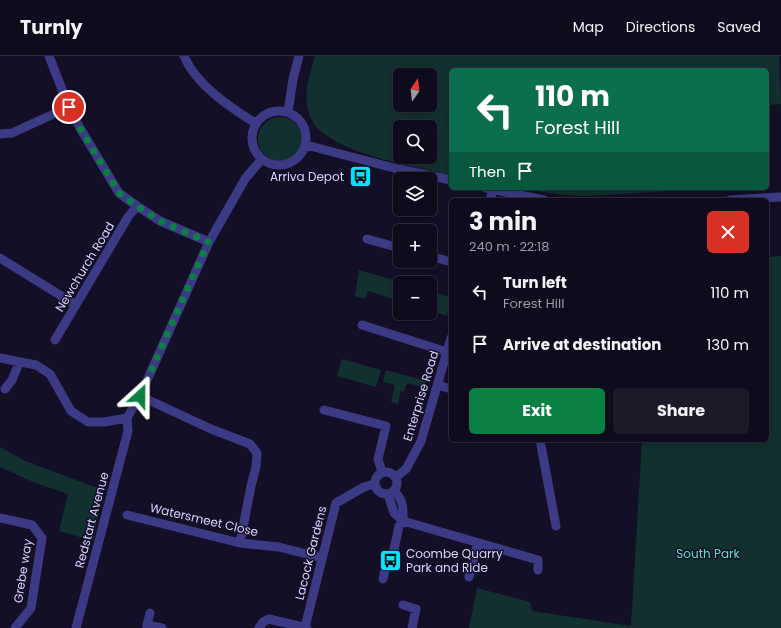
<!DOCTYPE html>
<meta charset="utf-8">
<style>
body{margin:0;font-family:Poppins,sans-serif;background:#1c1929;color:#f1f3f6;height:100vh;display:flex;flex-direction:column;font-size:15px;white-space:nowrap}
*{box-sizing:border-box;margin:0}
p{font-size:13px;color:#9b9ba3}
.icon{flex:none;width:22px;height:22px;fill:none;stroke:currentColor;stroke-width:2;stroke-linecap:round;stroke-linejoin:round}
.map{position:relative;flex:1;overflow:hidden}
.panel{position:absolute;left:449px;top:142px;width:320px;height:244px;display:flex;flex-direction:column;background:#0e0b1c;border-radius:6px;box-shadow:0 2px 6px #0003,0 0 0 1px #2e2b3b}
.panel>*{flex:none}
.banner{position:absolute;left:449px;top:12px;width:320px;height:122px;border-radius:6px;box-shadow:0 2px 6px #0003,0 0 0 1px #2e2b3b;background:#0b6e4f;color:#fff;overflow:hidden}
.needle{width:26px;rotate:14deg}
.buttons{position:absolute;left:393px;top:12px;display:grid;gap:8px}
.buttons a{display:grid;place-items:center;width:44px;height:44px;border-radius:6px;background:#0e0b1c;box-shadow:0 2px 6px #0003,0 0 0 1px #2e2b3b;font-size:20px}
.pin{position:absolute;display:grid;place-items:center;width:34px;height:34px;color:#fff;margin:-17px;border:2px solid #fff;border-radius:50%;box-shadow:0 1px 4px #0007}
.me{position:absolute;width:44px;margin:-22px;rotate:24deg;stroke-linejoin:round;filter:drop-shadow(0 0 3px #0008)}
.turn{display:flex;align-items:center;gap:14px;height:84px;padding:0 20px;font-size:18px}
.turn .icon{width:52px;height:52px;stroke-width:2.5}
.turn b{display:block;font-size:28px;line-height:34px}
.then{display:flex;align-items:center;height:38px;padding:0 20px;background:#0003;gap:8px;font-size:15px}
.round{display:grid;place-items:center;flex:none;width:42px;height:42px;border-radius:6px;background:#1c1929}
.overview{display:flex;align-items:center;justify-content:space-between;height:68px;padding:0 20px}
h1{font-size:24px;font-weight:700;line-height:30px}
.cta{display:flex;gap:8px;margin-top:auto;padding:8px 20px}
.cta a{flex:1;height:46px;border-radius:6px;background:#0b8043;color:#fff;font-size:16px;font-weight:700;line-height:46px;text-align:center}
.cta a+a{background:#1c1929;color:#f1f3f6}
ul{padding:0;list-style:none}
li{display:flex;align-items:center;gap:12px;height:52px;padding:0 20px}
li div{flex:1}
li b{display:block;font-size:15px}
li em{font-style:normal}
header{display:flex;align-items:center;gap:24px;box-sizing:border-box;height:56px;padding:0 20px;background:#0e0b1c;border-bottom:1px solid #2e2b3b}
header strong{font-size:19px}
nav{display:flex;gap:22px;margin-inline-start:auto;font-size:14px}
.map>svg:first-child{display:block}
</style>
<header>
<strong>Turnly</strong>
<nav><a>Map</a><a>Directions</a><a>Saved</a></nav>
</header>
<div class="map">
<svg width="781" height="572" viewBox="0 0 781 572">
<rect width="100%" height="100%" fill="#130f26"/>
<path fill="#12302f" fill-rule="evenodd" d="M315,0h464l2,48 -14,1v-35h-316v105c-38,-9 -104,-19 -133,-46 -6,-6 -10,-17 -11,-25 -3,-15 4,-33 8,-48zM400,19h30v30h-30zM400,71h30v30h-30z
M258 83a22 22 0 1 1 44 0a22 22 0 1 1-44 0Z
M516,132h206l-136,8 -21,-1z
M781,200v372h-312l8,-40 53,14 2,9 99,15 11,-186h125v-183z
M359,214l45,13h-4v18l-32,-10 -3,8 -10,-3z
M430,235l21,6 -4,19 -17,-6z
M342,303l39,11 -5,17 -39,-11z
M386,314l40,11 -2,6 -17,-4 -3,9 -3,-1 -3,13 -7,-2 4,-17 -12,-3z
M0,391l25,14 78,29 -10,51 -34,-10 9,-37 -35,-12 -33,-15z"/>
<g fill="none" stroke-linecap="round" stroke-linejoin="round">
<path stroke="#3d3a85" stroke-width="9" d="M49,0l20,51 11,21 39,65 18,13 23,15 49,21
M184,0c12,29 46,51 71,67
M252 82a27 27 0 1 1 54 0a27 27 0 1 1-54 0Z
M288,56l5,-33 6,-23
M0,78l12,-1 57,-26
M306,89l88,23 57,12
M486,132l58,12
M490,144l3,-10
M730,144l51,-3
M367,183l33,9
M430,200l21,6
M0,202l76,47
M362,269l85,27
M55,284l73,-123 9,-11
M0,302l36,7 14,9 21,37 17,11h16l23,-4
M438,329l13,4
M5,333l7,-9 7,-17
M140,340l71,33 39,15 7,9 -1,14 -5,19 -11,57
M324,354l62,16 -8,33 4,13
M127,362l13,-22 69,-154 36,-63 16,-19
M540,384l16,86
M375 427a11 11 0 1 1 22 0a11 11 0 1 1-22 0Z
M396,421l10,-8 15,-28 30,-103
M394,435c10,9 9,18 9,30
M388,438l6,19 9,8
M127,459l113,28 39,4 43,11
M0,462l32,7 10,13 -11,70 -16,20
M469,521l9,-34
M383,523l3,-13 7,-12 6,-28 4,-5 135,39v10
M403,549l13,4 -4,19
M147,569l3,-12
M305,571l31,-124 28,-16 10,-3
M76,572l52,-197 -1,-13
M147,572v-3l15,3
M259,572l4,-6 6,-3 38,9"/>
</g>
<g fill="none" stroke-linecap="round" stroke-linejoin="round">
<path stroke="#0b8043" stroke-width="7" stroke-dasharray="0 12.6" d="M69,51l11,21 39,65 18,13 23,15 48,21 -68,154"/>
</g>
<defs>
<symbol id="bus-square" viewBox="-11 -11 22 22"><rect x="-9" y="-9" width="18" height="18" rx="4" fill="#00e5ff" stroke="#130f26"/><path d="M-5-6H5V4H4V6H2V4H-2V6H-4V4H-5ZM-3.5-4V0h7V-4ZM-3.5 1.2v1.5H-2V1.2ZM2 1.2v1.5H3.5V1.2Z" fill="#111"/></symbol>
</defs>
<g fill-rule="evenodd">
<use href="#bus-square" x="348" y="108" width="25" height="25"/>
<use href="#bus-square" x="378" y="492" width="25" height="25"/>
</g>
<g text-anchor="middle" stroke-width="3" stroke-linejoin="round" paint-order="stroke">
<g font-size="12" fill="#d9d4ff" stroke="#130f26" text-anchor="end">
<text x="344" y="125">Arriva Depot</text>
<text x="406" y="502" text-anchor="start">Coombe Quarry<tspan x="406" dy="14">Park and Ride</tspan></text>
</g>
<g font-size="12" fill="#d9d4ff" stroke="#130f26">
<text transform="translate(85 211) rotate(-59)" y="4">Newchurch Road</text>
<text transform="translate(421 340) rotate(-73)" y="4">Enterprise Road</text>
<text transform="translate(92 464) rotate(-75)" y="4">Redstart Avenue</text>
<text transform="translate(204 464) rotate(13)" y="4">Watersmeet Close</text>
<text transform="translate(311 497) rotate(-76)" y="4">Lacock Gardens</text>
<text transform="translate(23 515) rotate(-81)" y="4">Grebe way</text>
</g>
<g font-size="12" fill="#5fe0c0" stroke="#130f26">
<text x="708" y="502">South Park</text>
</g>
</g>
</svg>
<div class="buttons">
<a><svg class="needle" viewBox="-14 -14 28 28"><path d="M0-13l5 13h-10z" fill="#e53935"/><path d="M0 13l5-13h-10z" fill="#9b9ba3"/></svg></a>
<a><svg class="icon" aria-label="search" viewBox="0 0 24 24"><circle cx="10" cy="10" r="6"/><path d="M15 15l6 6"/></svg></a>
<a><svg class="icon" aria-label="layers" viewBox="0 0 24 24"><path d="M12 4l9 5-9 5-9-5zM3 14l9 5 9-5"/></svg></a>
<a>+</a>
<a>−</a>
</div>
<div class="pin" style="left:69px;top:51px;background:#d93025"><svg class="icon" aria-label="arrive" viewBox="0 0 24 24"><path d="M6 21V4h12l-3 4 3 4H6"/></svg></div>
<svg class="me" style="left:140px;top:340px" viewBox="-20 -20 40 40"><path d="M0-17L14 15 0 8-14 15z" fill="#0b8043" stroke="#fff" stroke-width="4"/></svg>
<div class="banner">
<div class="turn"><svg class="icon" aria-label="left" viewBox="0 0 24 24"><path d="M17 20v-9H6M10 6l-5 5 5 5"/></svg><div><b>110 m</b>Forest Hill</div></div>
<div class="then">Then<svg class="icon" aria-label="arrive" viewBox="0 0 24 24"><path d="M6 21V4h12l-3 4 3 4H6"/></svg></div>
</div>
<section class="panel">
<div class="overview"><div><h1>3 min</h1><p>240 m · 22:18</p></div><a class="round" style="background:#d93025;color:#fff"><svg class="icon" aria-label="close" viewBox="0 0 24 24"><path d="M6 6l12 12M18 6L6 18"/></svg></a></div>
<ul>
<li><svg class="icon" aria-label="left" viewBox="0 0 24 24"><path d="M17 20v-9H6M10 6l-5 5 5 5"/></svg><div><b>Turn left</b><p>Forest Hill</p></div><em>110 m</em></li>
<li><svg class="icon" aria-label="arrive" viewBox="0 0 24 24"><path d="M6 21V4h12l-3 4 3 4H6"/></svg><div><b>Arrive at destination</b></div><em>130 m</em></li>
</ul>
<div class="cta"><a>Exit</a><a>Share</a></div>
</section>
</div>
